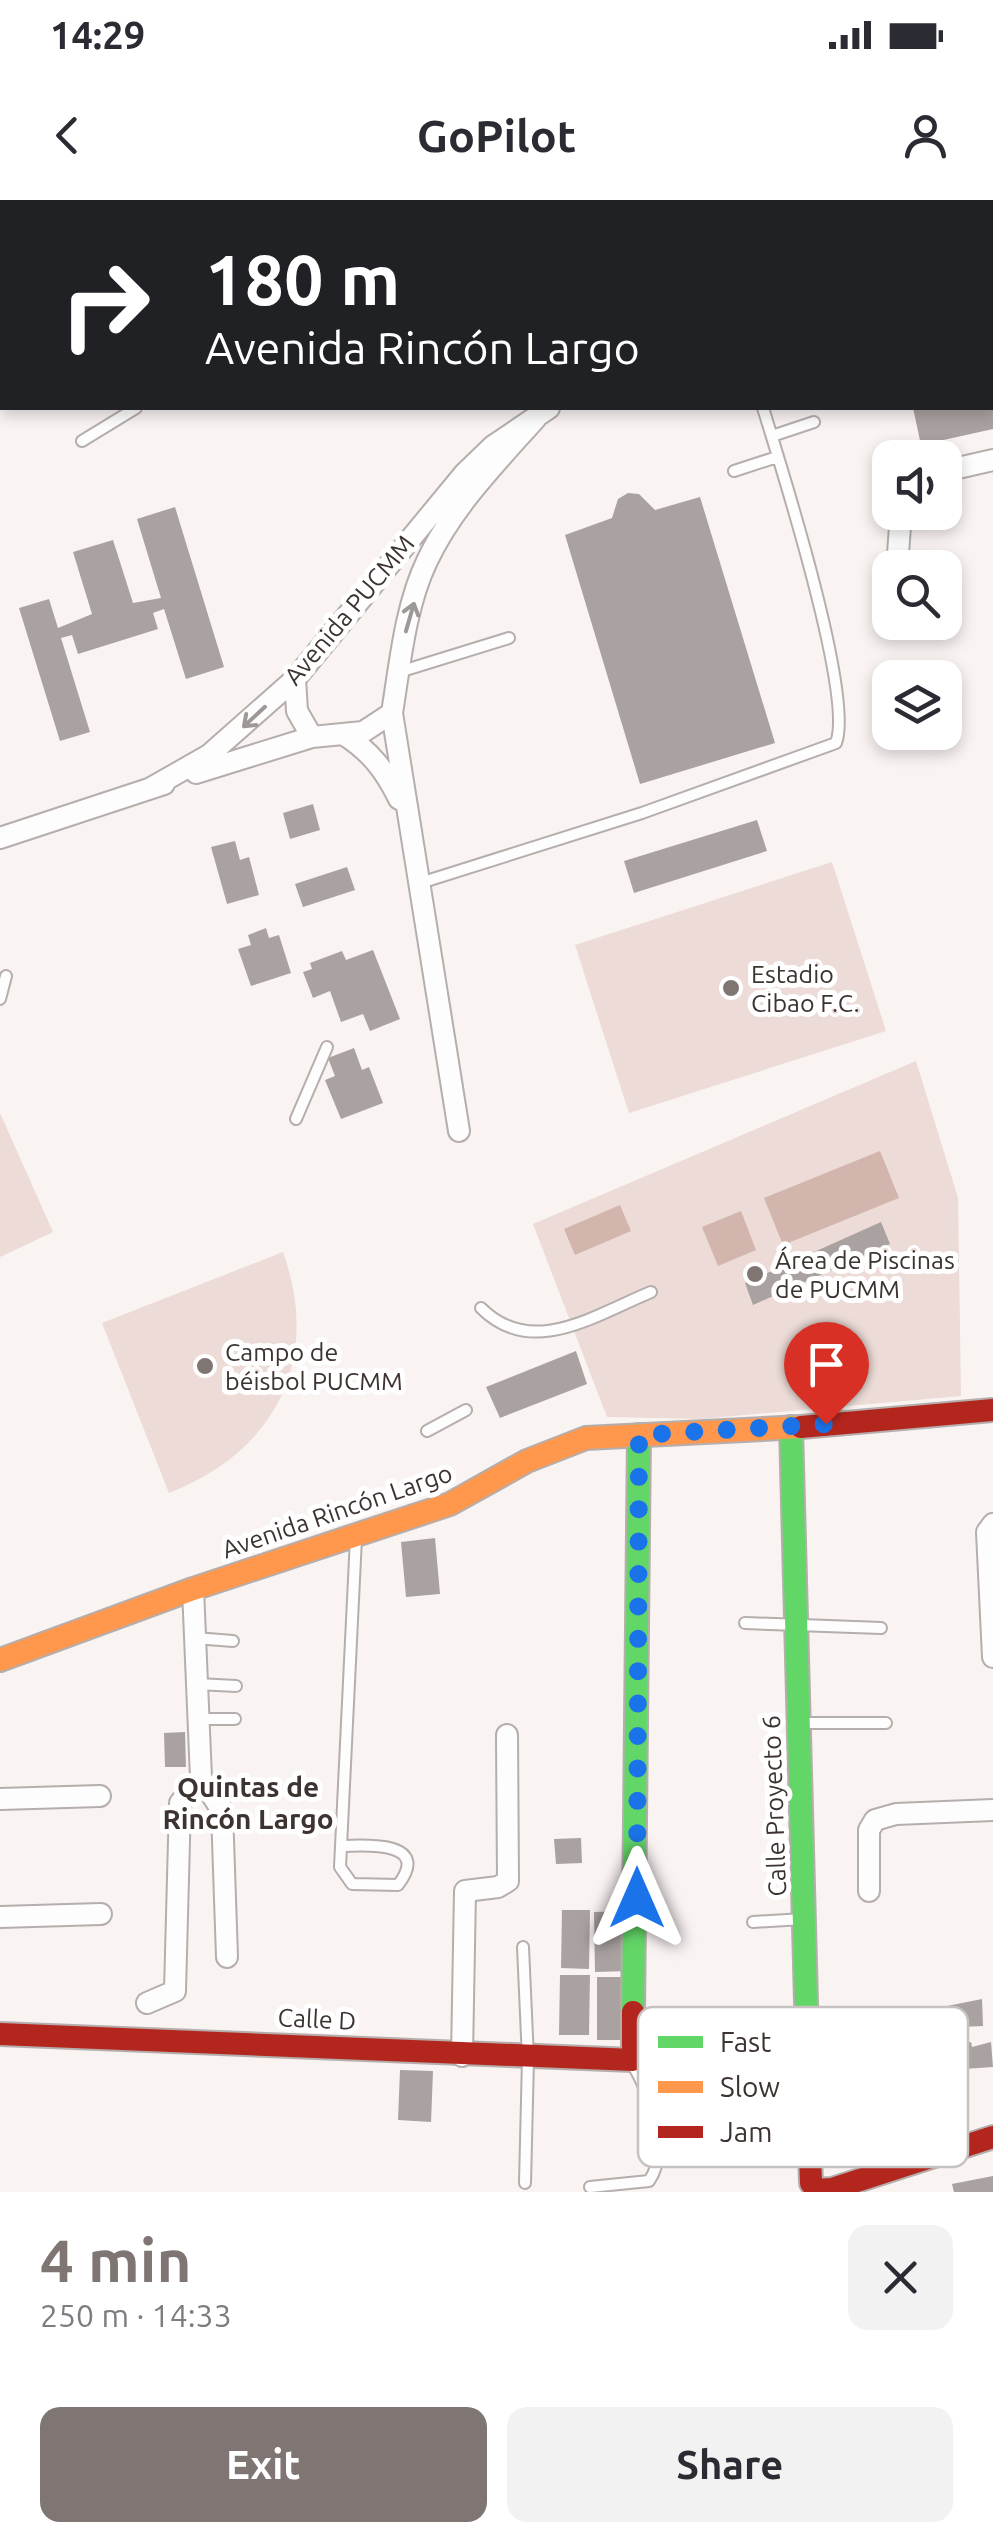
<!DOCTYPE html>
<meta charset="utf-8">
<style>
body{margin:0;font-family:Ubuntu,sans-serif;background:#f2f2f3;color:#2b2b33;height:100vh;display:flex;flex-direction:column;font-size:38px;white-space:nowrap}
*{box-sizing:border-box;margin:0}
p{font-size:32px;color:#7c7c81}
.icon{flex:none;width:55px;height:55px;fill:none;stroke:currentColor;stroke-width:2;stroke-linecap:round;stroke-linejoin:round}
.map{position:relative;height:1992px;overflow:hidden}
.sheet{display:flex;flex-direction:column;background:#fff;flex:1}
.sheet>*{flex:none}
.hud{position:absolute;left:0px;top:0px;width:995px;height:210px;box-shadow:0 5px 15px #0003;background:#202124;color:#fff;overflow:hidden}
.tools{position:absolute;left:872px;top:240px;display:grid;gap:20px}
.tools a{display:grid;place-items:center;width:90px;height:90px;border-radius:20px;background:#fff;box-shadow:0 5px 15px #0003;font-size:50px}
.pin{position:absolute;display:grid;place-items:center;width:85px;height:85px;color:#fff;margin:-102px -42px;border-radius:50% 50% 50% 0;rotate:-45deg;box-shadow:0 0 10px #0007}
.pin .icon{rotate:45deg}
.me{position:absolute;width:110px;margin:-55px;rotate:0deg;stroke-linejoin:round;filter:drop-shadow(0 0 8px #0008)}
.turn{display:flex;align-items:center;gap:35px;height:210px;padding:0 40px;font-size:45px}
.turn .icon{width:130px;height:130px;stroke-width:2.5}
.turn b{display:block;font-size:70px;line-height:85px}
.round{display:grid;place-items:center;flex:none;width:105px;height:105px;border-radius:20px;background:#f2f2f3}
.overview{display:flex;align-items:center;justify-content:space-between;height:170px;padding:0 40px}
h1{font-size:60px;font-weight:700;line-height:75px;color:#7f7674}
.primary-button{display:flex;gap:20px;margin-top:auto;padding:20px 40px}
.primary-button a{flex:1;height:115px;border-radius:20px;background:#7f7674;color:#fff;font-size:40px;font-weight:700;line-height:115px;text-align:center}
.primary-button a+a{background:#f2f2f3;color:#2b2b33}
.status{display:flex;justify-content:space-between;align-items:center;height:70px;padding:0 50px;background:#fff;direction:ltr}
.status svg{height:28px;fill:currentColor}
header{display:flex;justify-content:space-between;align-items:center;height:130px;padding:0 40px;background:#fff;font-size:45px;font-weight:700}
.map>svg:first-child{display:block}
</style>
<div class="status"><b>14:29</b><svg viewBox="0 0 49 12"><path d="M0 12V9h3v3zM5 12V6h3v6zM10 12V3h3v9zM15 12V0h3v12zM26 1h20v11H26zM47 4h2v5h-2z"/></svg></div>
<header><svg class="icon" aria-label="back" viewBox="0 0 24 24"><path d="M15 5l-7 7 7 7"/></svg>GoPilot<svg class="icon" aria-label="person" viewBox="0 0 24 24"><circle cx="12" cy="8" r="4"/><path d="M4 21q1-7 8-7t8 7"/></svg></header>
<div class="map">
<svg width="993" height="1992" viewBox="0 0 993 1992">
<rect width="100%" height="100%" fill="#f9f3f2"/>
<path fill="#ecdbd6" d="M73,0h640l-638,2z
M832,662l54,169 -257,82 -54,-168z
M916,861l42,137 3,198 -261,23 -93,-2 -74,-193z
M0,913l53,119 -53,25z
M283,1052c39,110 -8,199 -114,241l-67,-170z"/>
<path fill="#d2b5ac" d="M880,951l19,47 -116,47 -19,-47z
M620,1005l11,26 -56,24 -11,-26z
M741,1011l15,39 -38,16 -16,-39z"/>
<path fill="#a9a2a0" d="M913,208h80v21l-72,16z
M628,293l11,1 16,16 45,-13 75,246 -135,41 -75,-249 47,-17 6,-19z
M175,307l49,160 -38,12 -22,-70 -11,4 5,16 -80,25 -6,-19 -11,3 29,94 -30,9 -41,-133 30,-9 9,29 34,-14 -19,-62 40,-12 20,63 28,-5 -24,-79z
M313,604l7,26 -30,9 -7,-26z
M757,620l10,31 -133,42 -10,-32z
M235,641l5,19 9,-3 10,38 -32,9 -16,-57z
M347,667l8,23 -52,17 -8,-23z
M266,728l3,10 10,-3 12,38 -40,13 -13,-37 13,-4 -3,-10z
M373,750l27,69 -30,12 -7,-17 -22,8 -11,-31 -17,7 -10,-26 9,-3 -2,-6 32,-12 4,9z
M354,848l8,22 7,-3 14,36 -42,16 -16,-39 10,-4 -7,-18z
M881,1022l9,22 -137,61 -8,-22z
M576,1151l11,33 -87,34 -14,-31z
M435,1338l5,56 -34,3 -5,-55z
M185,1532l1,35h-21l-1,-34z
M581,1638l1,25 -26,1 -2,-25z
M562,1710h28l-1,59 -28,-1z
M629,1711l1,60 -35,1 -1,-60z
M560,1775h30l-1,60h-30z
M597,1777h29l1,63h-30z
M982,1799l1,27 -23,1 -1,-17 -1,16 -4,-5h-17v-13z
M971,1842l1,5 19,-5 2,25 -29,2 -2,-19h-4l5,23 -9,1v-7l-23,3 -3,-24 9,-1 1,4z
M400,1870l33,1 -2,51 -33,-2z
M993,1976v16h-39l-2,-8z"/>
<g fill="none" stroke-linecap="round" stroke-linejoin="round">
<defs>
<path id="lane" d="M772,236l42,-14
M82,241l54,-33
M734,271l43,-14
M399,472l110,-34
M417,684l225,-71 194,-70c18,-47 -55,-277 -73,-335
M0,799l6,-23
M296,919l31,-72
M481,1108c51,51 114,7 170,-16
M427,1231l39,-21
M745,1423l136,5
M195,1438l38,3
M197,1484l39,2
M199,1519h36
M800,1523h86
M342,1646c24,-1 90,-5 56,39l-46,-1 -12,-17 16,-329
M753,1722l50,-3
M523,1747l5,112 -3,124
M590,1987l59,-6c21,-28 0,-91 -17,-117"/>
<path id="street" d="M824,2l4,-2
M945,271l48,-11
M897,368l4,-56
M295,479l2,32 15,26
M343,534c27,17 42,36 56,65
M196,573l116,-36 51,-5 29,-19
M151,588l58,-33 86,-76 169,-205 29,-28 56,-38
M0,638l164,-54
M459,931l-67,-418c8,-49 13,-106 35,-152 26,-55 69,-98 109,-143
M993,1324l-6,8 6,125
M193,1389l8,189 21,33 5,146
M0,1599l100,-3
M869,1691v-61l6,-10 21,-6 97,-4
M0,1717l101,-3
M147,1803l28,-12 5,-188 21,-25
M462,1856l3,-165 33,-4 10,-6 -1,-146"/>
<path id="fast" d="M791,1227l19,728
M633,1812l6,-577"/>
<path id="slow" d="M0,1460l193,-71 257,-85 77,-43 59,-23 215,-11"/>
<path id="jam" d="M801,1227l192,-17
M0,1834l633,26v-48
M810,1955l1,28 5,7 16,-1 161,-52"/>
</defs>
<use href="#lane" stroke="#b5aeac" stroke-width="14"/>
<use href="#street" stroke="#b5aeac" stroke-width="24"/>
<use href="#fast" stroke="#b5aeac" stroke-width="26"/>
<use href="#slow" stroke="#b5aeac" stroke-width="26"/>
<use href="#jam" stroke="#b5aeac" stroke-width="26"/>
<use href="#lane" stroke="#fefdfd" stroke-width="10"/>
<use href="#street" stroke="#fefdfd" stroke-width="20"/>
<use href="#fast" stroke="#63d668" stroke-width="22"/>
<use href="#slow" stroke="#ff974d" stroke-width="22"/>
<use href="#jam" stroke="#b3261e" stroke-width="22"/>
</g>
<defs><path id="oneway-shaft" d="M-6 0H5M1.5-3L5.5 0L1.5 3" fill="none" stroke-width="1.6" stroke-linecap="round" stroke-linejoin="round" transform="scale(2.5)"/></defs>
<g stroke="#9e9896">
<use href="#oneway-shaft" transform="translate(410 417) rotate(-74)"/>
<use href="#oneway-shaft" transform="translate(254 517) rotate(137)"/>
</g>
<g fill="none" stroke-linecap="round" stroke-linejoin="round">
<path stroke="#1a73e8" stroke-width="18" stroke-dasharray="0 32.4" d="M637,1698l2,-463 187,-11"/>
</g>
<g fill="#7f7674" stroke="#fff" stroke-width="4">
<circle cx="731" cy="788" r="10"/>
<circle cx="755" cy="1074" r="10"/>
<circle cx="205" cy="1166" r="10"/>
</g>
<g text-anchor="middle" stroke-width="10" stroke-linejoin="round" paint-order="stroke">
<g font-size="25" fill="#3d3330" stroke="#fff">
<text transform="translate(349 410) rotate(-50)" y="9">Avenida PUCMM</text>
<text transform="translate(337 1311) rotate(-19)" y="9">Avenida Rincón Largo</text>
<text transform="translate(774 1606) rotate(-92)" y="9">Calle Proyecto 6</text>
<text transform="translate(317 1819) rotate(3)" y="9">Calle D</text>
</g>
<g font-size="25" fill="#3d3330" stroke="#fff" text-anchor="start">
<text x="751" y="783">Estadio<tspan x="751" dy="29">Cibao F.C.</tspan></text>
<text x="775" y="1069">Área de Piscinas<tspan x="775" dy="29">de PUCMM</tspan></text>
<text x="225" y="1161">Campo de<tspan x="225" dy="29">béisbol PUCMM</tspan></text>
</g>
<g font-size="28" font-weight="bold" fill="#3d3330" stroke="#fff">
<text x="248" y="1597">Quintas de<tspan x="248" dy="32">Rincón Largo</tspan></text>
</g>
</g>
<rect x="638" y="1807" width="330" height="160" rx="15" fill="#fff" stroke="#c5c2c1" stroke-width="2.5"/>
<rect x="658" y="1836" width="45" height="12" fill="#63d668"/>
<rect x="658" y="1881" width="45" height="12" fill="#ff974d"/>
<rect x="658" y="1926" width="45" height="12" fill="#b3261e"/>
<g font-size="28" fill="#3d3330">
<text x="720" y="1852">Fast</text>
<text x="720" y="1897">Slow</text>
<text x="720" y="1942">Jam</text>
</g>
</svg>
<div class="tools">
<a><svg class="icon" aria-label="sound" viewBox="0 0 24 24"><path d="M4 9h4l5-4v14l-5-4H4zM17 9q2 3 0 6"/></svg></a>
<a><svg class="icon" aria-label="search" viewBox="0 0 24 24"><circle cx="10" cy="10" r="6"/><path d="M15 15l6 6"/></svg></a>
<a><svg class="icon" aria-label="layers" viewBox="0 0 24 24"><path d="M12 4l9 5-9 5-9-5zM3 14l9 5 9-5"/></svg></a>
</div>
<div class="pin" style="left:826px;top:1224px;background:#d93025"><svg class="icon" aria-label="arrive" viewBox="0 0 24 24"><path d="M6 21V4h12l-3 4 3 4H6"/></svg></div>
<svg class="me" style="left:637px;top:1698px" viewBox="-20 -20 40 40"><path d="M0-17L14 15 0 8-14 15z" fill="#1a73e8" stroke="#fff" stroke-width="4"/></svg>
<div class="hud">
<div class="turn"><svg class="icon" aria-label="right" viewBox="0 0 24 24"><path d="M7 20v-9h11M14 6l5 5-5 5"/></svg><div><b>180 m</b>Avenida Rincón Largo</div></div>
</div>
</div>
<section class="sheet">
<div class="overview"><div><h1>4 min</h1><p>250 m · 14:33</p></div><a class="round"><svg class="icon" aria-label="close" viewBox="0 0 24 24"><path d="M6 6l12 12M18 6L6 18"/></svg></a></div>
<div class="primary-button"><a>Exit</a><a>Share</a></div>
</section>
